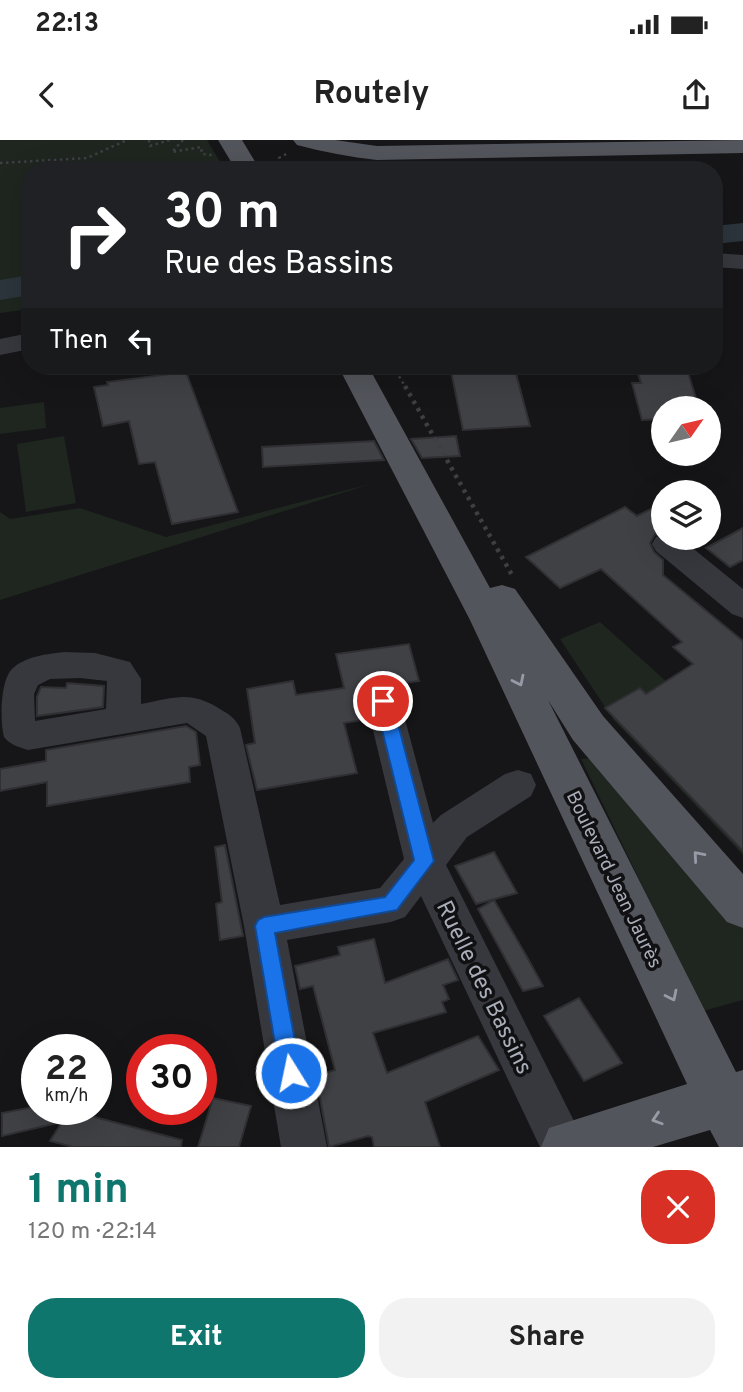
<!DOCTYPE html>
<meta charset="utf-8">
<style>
body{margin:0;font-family:Overpass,sans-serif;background:#f2f2f2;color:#222;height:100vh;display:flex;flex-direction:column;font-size:26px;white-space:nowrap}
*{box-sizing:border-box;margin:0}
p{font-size:23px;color:#767676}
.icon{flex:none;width:38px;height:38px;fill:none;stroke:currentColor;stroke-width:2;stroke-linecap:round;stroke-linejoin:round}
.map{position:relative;height:1007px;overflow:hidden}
.panel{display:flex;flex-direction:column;background:#fff;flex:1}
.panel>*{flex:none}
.guide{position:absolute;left:21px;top:21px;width:702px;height:214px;border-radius:28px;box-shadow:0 7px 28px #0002;background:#202124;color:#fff;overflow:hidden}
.needle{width:46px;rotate:56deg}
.buttons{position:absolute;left:651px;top:256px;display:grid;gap:14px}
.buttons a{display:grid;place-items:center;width:70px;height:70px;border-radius:50%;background:#fff;box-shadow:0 7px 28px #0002;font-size:35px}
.speed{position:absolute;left:21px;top:894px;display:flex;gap:14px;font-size:35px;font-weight:700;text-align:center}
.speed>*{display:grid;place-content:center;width:91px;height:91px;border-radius:50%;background:#fff;box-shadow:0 7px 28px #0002;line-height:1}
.speed small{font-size:18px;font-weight:400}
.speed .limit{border:10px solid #d22;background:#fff;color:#111}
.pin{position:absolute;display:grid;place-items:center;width:60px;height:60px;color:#fff;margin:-30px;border:4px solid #fff;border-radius:50%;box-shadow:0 2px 7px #0007}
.me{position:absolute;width:77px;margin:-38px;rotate:350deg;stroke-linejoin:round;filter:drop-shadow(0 0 5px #0008)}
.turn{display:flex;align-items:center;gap:24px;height:147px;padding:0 28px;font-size:32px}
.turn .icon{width:91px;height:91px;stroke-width:2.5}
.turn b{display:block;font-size:49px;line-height:60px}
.then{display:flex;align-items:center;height:66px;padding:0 28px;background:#0003;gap:14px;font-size:26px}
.round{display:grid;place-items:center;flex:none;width:74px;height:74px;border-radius:28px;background:#f2f2f2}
.summary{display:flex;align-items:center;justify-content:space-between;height:119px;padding:0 28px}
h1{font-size:42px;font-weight:700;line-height:52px;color:#0f766e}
.button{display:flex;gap:14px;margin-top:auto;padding:14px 28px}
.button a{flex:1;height:80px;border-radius:28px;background:#0f766e;color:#fff;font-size:28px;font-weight:700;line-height:80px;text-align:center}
.button a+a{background:#f2f2f2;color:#222}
.status{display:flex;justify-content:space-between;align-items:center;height:49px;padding:0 35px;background:#fff;direction:ltr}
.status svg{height:19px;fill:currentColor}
header{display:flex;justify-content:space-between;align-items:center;height:91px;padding:0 28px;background:#fff;font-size:32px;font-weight:700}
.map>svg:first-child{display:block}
</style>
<div class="status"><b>22:13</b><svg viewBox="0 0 49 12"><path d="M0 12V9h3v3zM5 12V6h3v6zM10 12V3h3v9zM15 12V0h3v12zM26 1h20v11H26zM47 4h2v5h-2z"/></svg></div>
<header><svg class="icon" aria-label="back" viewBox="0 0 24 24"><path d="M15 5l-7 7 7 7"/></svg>Routely<svg class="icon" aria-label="share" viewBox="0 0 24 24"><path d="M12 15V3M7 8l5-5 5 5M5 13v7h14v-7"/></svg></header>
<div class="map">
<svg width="743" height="1007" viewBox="0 0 743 1007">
<rect width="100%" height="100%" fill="#161618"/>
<path fill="#1e261f" d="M0,0h207l18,30h-195v139l-30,4z
M44,262l2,26 -46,6v-26z
M64,296l12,67 -50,9 -9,-68z
M374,343l-374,117v-88l10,7 70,-11 86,29z
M600,482l143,128v105l-130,-136 -53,-80z
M593,618l78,92 72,79v71l-40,11 -122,-252z"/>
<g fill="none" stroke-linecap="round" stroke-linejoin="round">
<path fill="#2c353c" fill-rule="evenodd" d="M743,83v18l-29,3v-18z
M30,135v20l-30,5v-20z"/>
</g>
<path fill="#404145" stroke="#303034" stroke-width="2" d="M450,226h64l16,60 -67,4z
M657,226h29l13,42h-36v11l-21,1 -10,-37h9l-3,-10h21z
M186,232l52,140 -66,12 -17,-62 -16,2 -10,-43 -26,5 -9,-39 14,-2 -1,-3z
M456,296l4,20 -38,2 -11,-19z
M374,301l10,19 -121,7 -1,-20z
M663,363v30l-8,1 -5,9 4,9 9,8v15l80,66v210l-138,-143 35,-20 6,6 47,-30 -20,-17 9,-5 -81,-73 -41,19 -34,-31 99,-50 12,9z
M743,388v32l-13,7 -24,-19z
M409,504l10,37 -58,8 7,30 -24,4 13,50 -100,17 -11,-45 9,-2 -8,-54 46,-8 3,14 48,-7 -8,-34z
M67,543l37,3 -1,21 -66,9v-19l4,-10 25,1z
M186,586l10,6 4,33 -11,2 1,15 -143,24v-24l-47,9v-22l46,-8v-11z
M225,705l18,91 -23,4 -4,-36 6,-2 -7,-55z
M494,712l23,41 -41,11 -21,-38z
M494,760l33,57 16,29 -20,5 -45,-82z
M374,799l11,44 63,-24 10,21 -15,5 6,14 -7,3 4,10 -73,21 14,40 91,-37 21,34 -74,32 15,45h-66l-2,-10 -4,-1 -39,11 -13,-71 19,-6 -22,-84 -13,3 -5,-23 45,-11 -2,-8z
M579,858l43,65 -38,18 -40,-65z
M213,958l38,8 -12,41h-41z
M33,967l49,10 1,-3 99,26 -1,7h-108l-23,-6 12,-19 -60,14v-23z"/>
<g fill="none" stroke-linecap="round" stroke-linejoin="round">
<path stroke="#3d3f44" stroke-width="2.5" stroke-dasharray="2.5 3.5" stroke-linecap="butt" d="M149,0l1,6 20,-6
M183,0l-11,12 29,-5 1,7 10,1
M0,23l87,-5 40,-18
M282,30l-3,-12 9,-5
M306,30l20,-4
M393,226l13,22"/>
<path stroke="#3d3f44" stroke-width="4.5" stroke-dasharray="3.5 5" stroke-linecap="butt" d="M405,246l107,189"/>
<path fill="#37383d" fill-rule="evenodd" d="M714,113l29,2v14l-29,-2z
M30,193v16l-30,6v-16z
M663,395v2h16l64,52v29l-11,-4 -76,-63 -4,-7 4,-7z
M64,512l31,1 35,9 11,17v25c34,-6 48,-14 79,5 10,6 15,9 20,19l40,177 100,-17 24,-29 -38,-158 5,-10 12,-4 12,4 5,10 33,122 8,-8 64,-41 13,-4 13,4 5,11 -5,11 -64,41 -21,28 141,282h-47l-119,-251 -16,21 -14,5 -104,18 40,207h-46l-37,-221 -38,-190 -19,-13 -159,27c-9,-3 -18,-5 -24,-13 -4,-15 -4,-56 8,-68 13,-13 36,-15 52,-17zM80,538l27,3 -1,28 -71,12 -1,-27 4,-9 12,-6z"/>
<path fill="#53555c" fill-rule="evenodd" d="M218,0h24l18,30h-24z
M293,0h42l42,6 366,-6v13l-366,7c-27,-3 -53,-8 -80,-15z
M338,226h30l122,222 12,-3 13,4 88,127 140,158v54l-16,-6 -154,-182 -25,-40 188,372 7,-2v77h-24l-9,-17 -57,17h-112l8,-19 138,-44 -217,-464z"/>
</g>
<defs><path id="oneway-chevron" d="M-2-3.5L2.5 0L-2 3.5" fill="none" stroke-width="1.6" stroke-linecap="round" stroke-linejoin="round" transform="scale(1.75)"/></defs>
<g stroke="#979ba6">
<use href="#oneway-chevron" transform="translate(519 541) rotate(64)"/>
<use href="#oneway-chevron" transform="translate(698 716) rotate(-131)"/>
<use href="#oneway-chevron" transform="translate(672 856) rotate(64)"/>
<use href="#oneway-chevron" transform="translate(657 979) rotate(162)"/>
</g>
<path fill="#1a73e8" stroke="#114b97" stroke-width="2" d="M383,555l6,2 3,4 42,160 -37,49 -122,23 26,140 -3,8 -7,3 -8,-3 -3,-8 -25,-147 3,-6 6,-3 121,-20 29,-37 -39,-159 2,-4z"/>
<g text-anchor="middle" stroke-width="7" stroke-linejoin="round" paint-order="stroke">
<g font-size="19" fill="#a8adb8" stroke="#111113">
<text transform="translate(615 739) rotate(64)" y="7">Boulevard Jean Jaurès</text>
</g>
<g font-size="23" fill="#a8adb8" stroke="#111113">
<text transform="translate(485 847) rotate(64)" y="8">Ruelle des Bassins</text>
</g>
</g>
</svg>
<div class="buttons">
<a><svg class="needle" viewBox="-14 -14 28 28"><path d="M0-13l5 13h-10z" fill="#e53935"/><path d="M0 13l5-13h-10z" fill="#767676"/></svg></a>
<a><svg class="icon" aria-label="layers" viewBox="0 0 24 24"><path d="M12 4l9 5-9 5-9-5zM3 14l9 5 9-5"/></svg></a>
</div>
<div class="speed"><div>22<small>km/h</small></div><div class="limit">30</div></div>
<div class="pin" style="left:383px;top:561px;background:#d93025"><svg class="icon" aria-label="arrive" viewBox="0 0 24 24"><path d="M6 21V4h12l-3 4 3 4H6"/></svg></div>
<svg class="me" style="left:291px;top:933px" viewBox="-20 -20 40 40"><circle r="17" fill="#1a73e8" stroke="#fff" stroke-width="3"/><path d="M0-11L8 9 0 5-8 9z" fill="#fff"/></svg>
<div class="guide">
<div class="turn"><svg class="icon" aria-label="right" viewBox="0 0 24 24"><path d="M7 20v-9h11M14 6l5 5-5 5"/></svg><div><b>30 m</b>Rue des Bassins</div></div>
<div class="then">Then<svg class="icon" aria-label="left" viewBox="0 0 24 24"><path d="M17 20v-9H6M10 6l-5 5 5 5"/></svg></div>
</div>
</div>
<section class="panel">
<div class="summary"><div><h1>1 min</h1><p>120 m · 22:14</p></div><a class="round" style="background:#d93025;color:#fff"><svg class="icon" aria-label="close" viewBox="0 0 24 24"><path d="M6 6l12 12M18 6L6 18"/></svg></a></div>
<div class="button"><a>Exit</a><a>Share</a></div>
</section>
